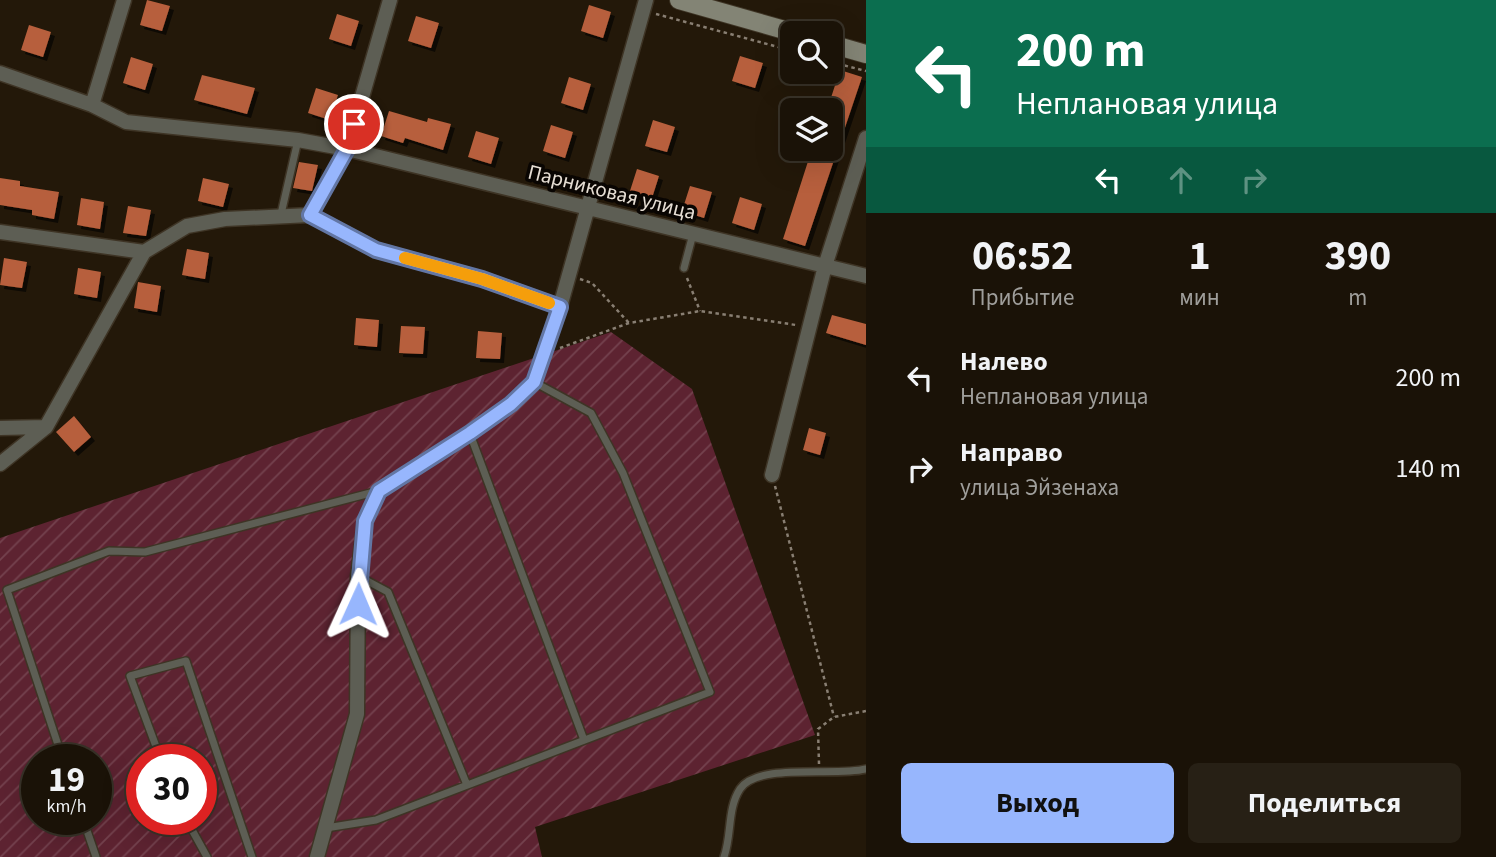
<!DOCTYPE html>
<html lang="ru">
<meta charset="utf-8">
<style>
body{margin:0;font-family:"Source Sans 3",sans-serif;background:#272015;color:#f1f3f6;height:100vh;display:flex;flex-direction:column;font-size:26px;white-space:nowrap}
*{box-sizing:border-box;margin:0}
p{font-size:23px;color:#9f9e9b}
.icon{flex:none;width:38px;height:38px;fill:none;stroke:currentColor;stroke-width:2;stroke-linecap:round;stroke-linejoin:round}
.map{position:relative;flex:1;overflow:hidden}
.panel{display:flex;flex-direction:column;background:#1a1207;width:630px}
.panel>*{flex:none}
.banner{background:#0b6e4f;color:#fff;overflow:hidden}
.buttons{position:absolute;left:780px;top:21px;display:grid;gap:14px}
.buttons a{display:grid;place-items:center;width:63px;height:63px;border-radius:10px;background:#1a1207;box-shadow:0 7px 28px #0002,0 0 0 2px #383228;font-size:35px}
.speed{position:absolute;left:21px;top:744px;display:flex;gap:14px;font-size:35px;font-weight:700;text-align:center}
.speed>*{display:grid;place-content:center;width:91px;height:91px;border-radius:50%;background:#1a1207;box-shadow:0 7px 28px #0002,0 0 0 2px #383228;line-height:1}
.speed small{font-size:18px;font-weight:400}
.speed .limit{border:10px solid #d22;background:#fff;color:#111}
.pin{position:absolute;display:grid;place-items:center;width:60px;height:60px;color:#fff;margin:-30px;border:4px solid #fff;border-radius:50%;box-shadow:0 2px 7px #0007}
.me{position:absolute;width:77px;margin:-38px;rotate:1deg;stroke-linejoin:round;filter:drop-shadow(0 0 5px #0008)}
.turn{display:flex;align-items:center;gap:24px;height:147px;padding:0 35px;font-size:32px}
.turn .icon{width:91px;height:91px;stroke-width:2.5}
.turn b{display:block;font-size:49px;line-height:60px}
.lanes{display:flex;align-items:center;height:66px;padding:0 35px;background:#0003;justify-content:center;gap:35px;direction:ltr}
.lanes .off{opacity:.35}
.eta{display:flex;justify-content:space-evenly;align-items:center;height:119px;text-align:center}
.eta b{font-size:42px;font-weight:700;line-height:49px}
.action{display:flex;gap:14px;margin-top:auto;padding:14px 35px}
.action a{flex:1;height:80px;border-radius:10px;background:#97b6fd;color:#111;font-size:28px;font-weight:700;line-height:80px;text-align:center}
.action a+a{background:#272015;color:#f1f3f6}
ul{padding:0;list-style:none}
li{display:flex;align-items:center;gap:21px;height:91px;padding:0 35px}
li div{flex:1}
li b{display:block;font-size:26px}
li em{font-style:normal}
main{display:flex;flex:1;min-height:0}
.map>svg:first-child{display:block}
</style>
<main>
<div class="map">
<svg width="866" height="857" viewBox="0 0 866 857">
<defs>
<pattern id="garden-furrows" width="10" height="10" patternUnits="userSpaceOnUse" patternTransform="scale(1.75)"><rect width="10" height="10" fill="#5d2331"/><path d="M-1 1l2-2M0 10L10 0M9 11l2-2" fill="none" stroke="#74424e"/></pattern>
<filter id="shadow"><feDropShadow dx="4" dy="4" stdDeviation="0" flood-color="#0009"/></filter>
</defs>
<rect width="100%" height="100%" fill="#231809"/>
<path fill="url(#garden-furrows)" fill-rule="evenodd" d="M611,332l81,57 123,346 -280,92 7,30h-542v-319zM37,760h59v59h-59zM142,760h59v59h-59z"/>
<path fill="#b75f3c" filter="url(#shadow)" d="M147,0l23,6 -8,25 -22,-6z
M589,5l22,7 -8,26 -22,-7z
M337,14l22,7 -8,25 -22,-7z
M416,16l23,7 -8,25 -23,-7z
M29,25l22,7 -8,25 -22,-7z
M740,56l23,7 -8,25 -23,-7z
M131,57l22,7 -8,26 -22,-7z
M840,70l22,7 -57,169 -22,-7 29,-90h19v-39h-4z
M202,75l53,13 -8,26 -53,-14z
M569,77l22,7 -8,26 -22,-7z
M316,88l22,7 -8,25 -22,-7z
M389,111l38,11 1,-4 23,6 -8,26 -38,-12 -2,5 -22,-7z
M653,120l22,7 -8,25 -22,-6z
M551,125l22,7 -8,26 -22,-7z
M476,131l23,7 -8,26 -23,-7z
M299,162l19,3 -6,26 -19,-3z
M637,169l22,7 -8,25 -22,-7z
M0,178l20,3v5l39,6 -5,27 -22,-4v-5l-32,-5z
M203,178l26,6 -6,23 -25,-6z
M690,186l22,6 -8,26 -22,-7z
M740,197l22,7 -8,26 -22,-7z
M81,198l23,4 -4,27 -23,-4z
M128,206l23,4 -5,26 -23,-3z
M187,249l22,4 -4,26 -23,-4z
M4,258l23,4 -5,26 -22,-3z
M78,268l23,4 -4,26 -23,-4z
M138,282l23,4 -4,26 -23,-4z
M832,315l34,9v21l-40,-12z
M356,318l23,2 -2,27 -23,-2z
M401,326l24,1 -2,27 -24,-1z
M478,331l24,2 -2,26 -24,-1z
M74,416l17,21 -17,15 -18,-20z
M809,428l17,5 -6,22 -17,-5z"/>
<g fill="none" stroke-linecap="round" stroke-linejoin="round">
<defs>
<path id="service" d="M281,214l17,-74
M684,268l9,-34
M470,434l114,306
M358,576l30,16 79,193
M63,760l-56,-170 102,-39 36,1 233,-61
M161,760l-31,-84 56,-15 66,196
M83,819l13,38
M186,819l21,38
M326,828l50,-8 334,-128 -87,-219 -32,-60 -57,-31
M724,857c8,-22 3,-48 16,-68 18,-27 96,-12 126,-20"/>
<path id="minor" d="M0,73l92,32 34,17 172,18 49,9 519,127
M92,105l32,-105
M310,215l37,-66 43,-149
M0,232l144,20 43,-26 38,-7 85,-4 66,35 106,29 78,28
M0,428l46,-1 98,-175
M0,464l46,-37
M772,475l53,-209 41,-128
M317,857l40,-143 1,-138 7,-55 14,-30 91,-58 41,-29 23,-22 26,-75 86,-307"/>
<path id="secondary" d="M679,0l116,33
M831,44l35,10"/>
</defs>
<use href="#service" stroke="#3e3425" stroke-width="10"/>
<use href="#minor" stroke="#3e3425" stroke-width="17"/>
<use href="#secondary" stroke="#3e3425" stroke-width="20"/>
<path stroke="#897f73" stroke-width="2.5" stroke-dasharray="3.5 3.5" stroke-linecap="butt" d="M656,14l137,37
M831,62l35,9
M687,278l13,33
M580,279l12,4 37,40
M560,348l69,-25 71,-12 96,14
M775,486l59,231
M819,764l-1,-35 16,-12 32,-6"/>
<use href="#service" stroke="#5d5e54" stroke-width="7"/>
<use href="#minor" stroke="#5d5e54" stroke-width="14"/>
<use href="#secondary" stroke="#838475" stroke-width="18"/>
</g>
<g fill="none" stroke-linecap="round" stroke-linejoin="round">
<defs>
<path id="route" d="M354,124l-7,25 -37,66 66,35 106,29 78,28 -26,75 -23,22 -41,29 -91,58 -14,30 -7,83"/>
</defs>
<use href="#route" stroke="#6276a4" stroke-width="18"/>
<use href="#route" stroke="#97b6fd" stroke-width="12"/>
<path stroke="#f59e0b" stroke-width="12" d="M405,258l77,21 67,24"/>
</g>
<g text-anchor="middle" stroke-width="7" stroke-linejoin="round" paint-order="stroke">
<g font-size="21" fill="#e6ded4" stroke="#090502">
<text transform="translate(612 192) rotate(14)" y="7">Парниковая улица</text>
</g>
</g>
</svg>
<div class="buttons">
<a><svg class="icon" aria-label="search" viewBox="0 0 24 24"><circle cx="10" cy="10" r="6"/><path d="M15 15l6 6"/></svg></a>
<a><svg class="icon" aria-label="layers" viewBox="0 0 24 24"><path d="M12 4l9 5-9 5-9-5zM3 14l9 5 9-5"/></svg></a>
</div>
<div class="speed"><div>19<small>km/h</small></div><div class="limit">30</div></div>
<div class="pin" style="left:354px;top:124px;background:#d93025"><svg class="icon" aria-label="arrive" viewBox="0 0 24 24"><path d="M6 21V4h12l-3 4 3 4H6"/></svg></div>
<svg class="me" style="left:358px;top:604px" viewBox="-20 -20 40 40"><path d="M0-17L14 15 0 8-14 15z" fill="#97b6fd" stroke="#fff" stroke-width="4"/></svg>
</div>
<section class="panel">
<div class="banner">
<div class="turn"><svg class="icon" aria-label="left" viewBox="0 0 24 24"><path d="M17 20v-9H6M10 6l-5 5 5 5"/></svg><div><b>200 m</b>Неплановая улица</div></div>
<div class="lanes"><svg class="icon" aria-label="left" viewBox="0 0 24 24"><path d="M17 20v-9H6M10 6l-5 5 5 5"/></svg><svg class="icon off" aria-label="ahead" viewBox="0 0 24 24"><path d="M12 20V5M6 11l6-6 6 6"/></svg><svg class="icon off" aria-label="right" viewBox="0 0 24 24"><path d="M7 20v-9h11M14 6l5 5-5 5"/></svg></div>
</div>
<div class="eta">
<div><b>06:52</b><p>Прибытие</p></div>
<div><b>1</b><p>мин</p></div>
<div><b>390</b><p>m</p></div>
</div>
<ul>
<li><svg class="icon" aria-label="left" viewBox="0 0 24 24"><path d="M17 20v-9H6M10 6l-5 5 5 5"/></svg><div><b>Налево</b><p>Неплановая улица</p></div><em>200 m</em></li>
<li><svg class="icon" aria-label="right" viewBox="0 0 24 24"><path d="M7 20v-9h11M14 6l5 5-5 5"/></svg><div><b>Направо</b><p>улица Эйзенаха</p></div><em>140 m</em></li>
</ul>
<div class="action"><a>Выход</a><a>Поделиться</a></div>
</section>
</main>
